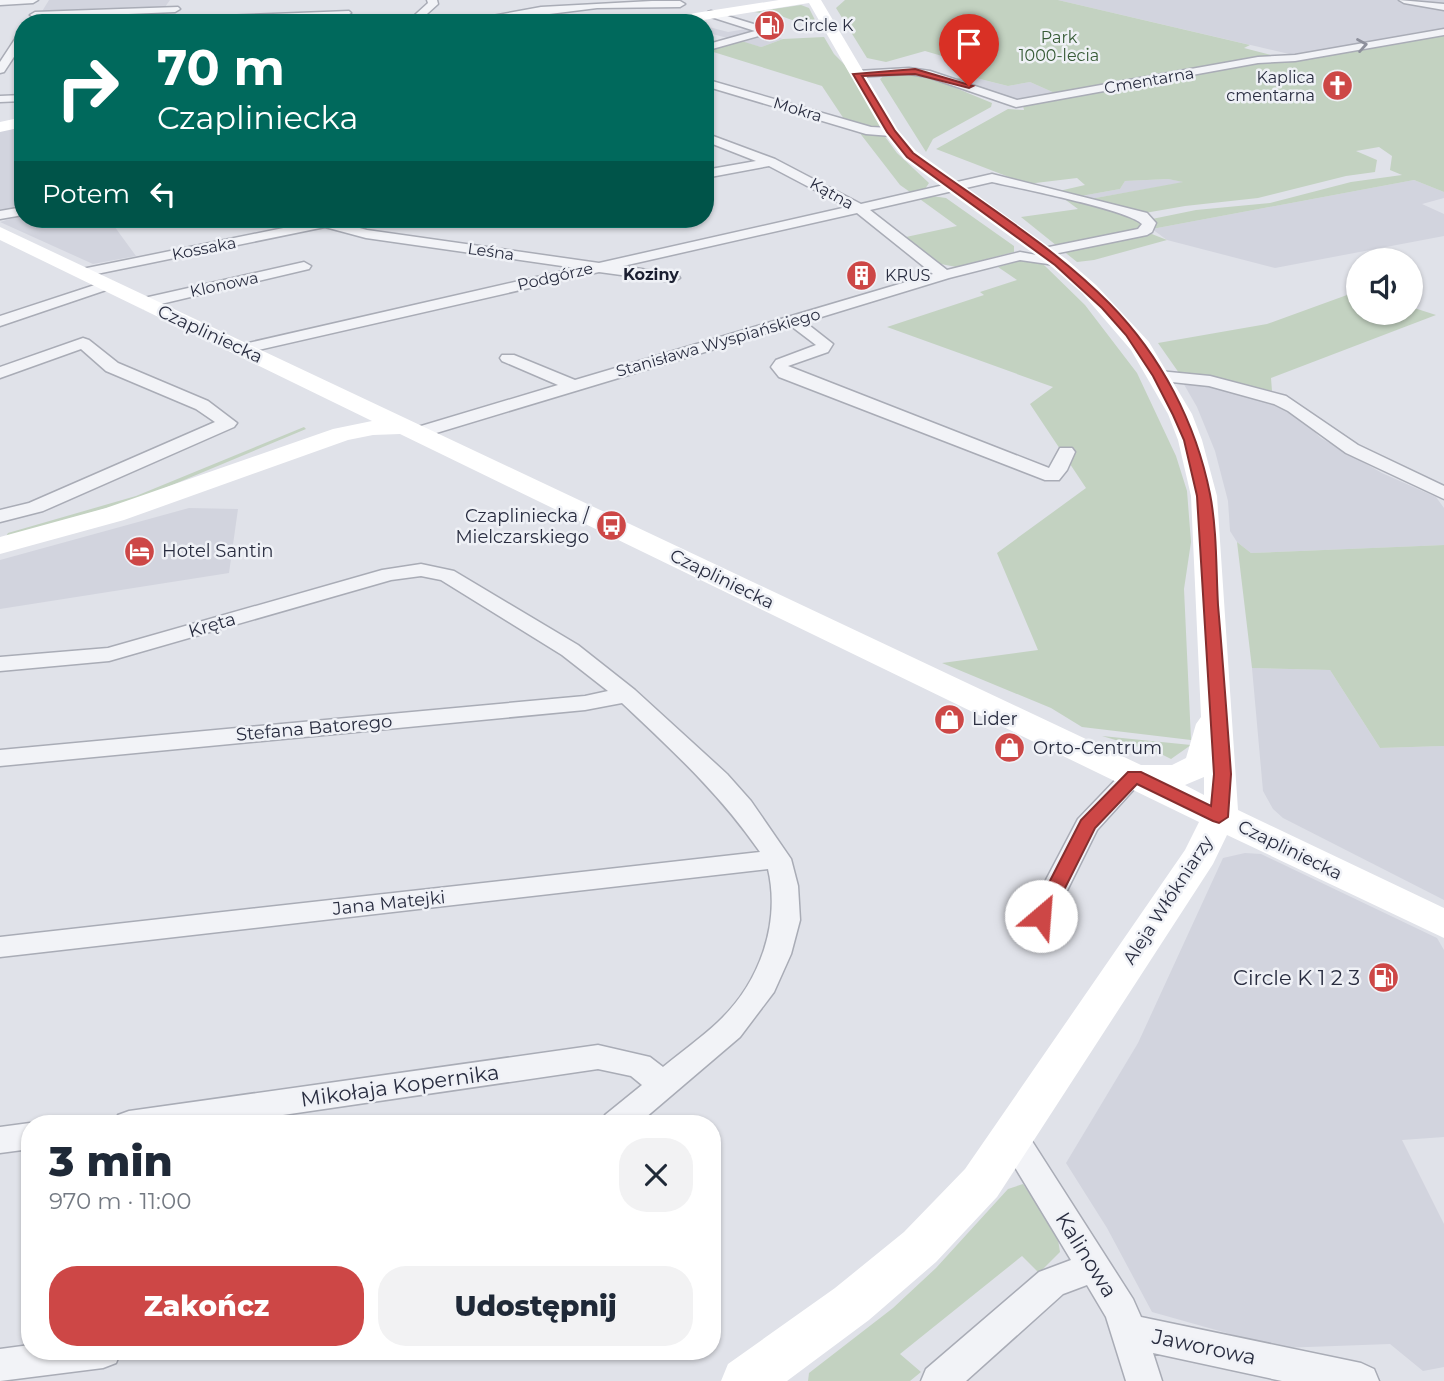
<!DOCTYPE html>
<html lang="pl">
<meta charset="utf-8">
<style>
body{margin:0;font-family:Montserrat,sans-serif;background:#f2f2f3;color:#1f2937;height:100vh;display:flex;flex-direction:column;font-size:26px;white-space:nowrap}
*{box-sizing:border-box;margin:0}
p{font-size:23px;color:#747a83}
.icon{flex:none;width:38px;height:38px;fill:none;stroke:currentColor;stroke-width:2;stroke-linecap:round;stroke-linejoin:round}
.map{position:relative;flex:1;overflow:hidden}
.sheet{position:absolute;left:21px;top:1115px;width:700px;height:245px;display:flex;flex-direction:column;background:#fff;border-radius:28px;box-shadow:0 2px 5px #0004}
.sheet>*{flex:none}
.guide{position:absolute;left:14px;top:14px;width:700px;height:214px;border-radius:28px;box-shadow:0 2px 5px #0004;background:#00695c;color:#fff;overflow:hidden}
.controls{position:absolute;left:1346px;top:248px;display:grid;gap:14px}
.controls a{display:grid;place-items:center;width:77px;height:77px;border-radius:50%;background:#fff;box-shadow:0 2px 5px #0004;font-size:35px}
.pin{position:absolute;display:grid;place-items:center;width:60px;height:60px;color:#fff;margin:-72px -30px;border-radius:50% 50% 50% 0;rotate:-45deg;box-shadow:0 0 7px #0007}
.pin .icon{rotate:45deg}
.me{position:absolute;width:77px;margin:-38px;rotate:27deg;stroke-linejoin:round;filter:drop-shadow(0 0 5px #0008)}
.turn{display:flex;align-items:center;gap:24px;height:147px;padding:0 28px;font-size:32px}
.turn .icon{width:91px;height:91px;stroke-width:2.5}
.turn b{display:block;font-size:49px;line-height:60px}
.then{display:flex;align-items:center;height:66px;padding:0 28px;background:#0003;gap:14px;font-size:26px}
.round{display:grid;place-items:center;flex:none;width:74px;height:74px;border-radius:28px;background:#f2f2f3}
.head{display:flex;align-items:center;justify-content:space-between;height:119px;padding:0 28px}
h1{font-size:42px;font-weight:800;line-height:52px}
.primary-button{display:flex;gap:14px;margin-top:auto;padding:14px 28px}
.primary-button a{flex:1;height:80px;border-radius:28px;background:#cd4746;color:#fff;font-size:28px;font-weight:800;line-height:80px;text-align:center}
.primary-button a+a{background:#f2f2f3;color:#1f2937}
.map>svg:first-child{display:block}
</style>
<div class="map">
<svg width="1444" height="1381" viewBox="0 0 1444 1381">
<rect width="100%" height="100%" fill="#e0e2e9"/>
<path fill="#d2d4de" d="M49,0h121l-5,7 -124,6z
M1058,0h386v30l-26,2 -120,24z
M705,26l23,6 18,-3 37,10 -22,8 -56,-15z
M976,78l32,8 22,-4 27,12 -37,7 -56,-19z
M23,126v82l-23,2v-79z
M1168,179l18,3 -96,17 -9,-3 39,-7 5,-8z
M1414,180l30,12v6l-22,6 22,10v22l-169,32 -108,-28 -15,-11z
M23,215v4h86l27,37 -43,8 -93,-42z
M1182,381h12l70,16 26,12 31,29 61,35 54,24 8,11v37l-193,8 -14,-11 -7,-11 -2,-30 -13,-50 -18,-44z
M189,508l49,1 -9,64 -229,36v-49z
M1252,668l78,2 50,78 64,-2v154l-161,-82 -10,-9 -10,-18z
M1245,853l16,1 176,84 7,12v187l-42,3 42,84v143l-21,4 -33,-27 -110,4 -128,-36 -45,-84 -41,-65 72,-120 85,-185z"/>
<path fill="#c3d2c1" d="M845,0h213l192,45 -6,3 27,7 -214,39 -27,-12 -22,4 -32,-8 -12,4 -8,-3 27,-11 -58,-17 -39,11 -19,-4 -31,-50z
M801,5l8,3 8,16h-14l-22,-8 -27,-4z
M1444,34v158l-30,-12 -262,49v-10l44,-9 74,-7 81,-21 51,-7 -12,-5 2,-14 -13,-9 -23,4 21,9 -2,12 -29,4 -88,22 -73,8 -46,8 -49,-15 93,-17 -15,-3 -43,2 -5,8 -39,7 -22,-5 26,-6 -8,-7 -50,6 -91,-35 72,-40 16,1 -1,-4 242,-44z
M824,37l10,17 11,11 40,67 -41,-13 -22,-33 -115,-36 31,-10 23,7 22,-8z
M908,74l26,5 58,24 -1,4 -58,32 -7,13 -46,-73 5,-4z
M859,132l24,2 14,19 32,30 -4,6 -15,3 -10,-7z
M932,196l14,2 68,48v6l-58,15 -15,-3 -35,-27 51,-11 -40,-29z
M1063,198l69,17 9,7 -2,7 28,11 -73,20 -17,2 -56,-45 57,-8z
M1019,261h16l8,3 42,41 52,68 39,83 11,35 4,51 -7,47 7,151 -109,-13 -31,-19 -109,-45 96,-13 -41,-97 89,-65 -56,-84 23,-17 -166,-60 97,-32 -4,-3 37,-12 -19,-13z
M1358,291v22h52l1,-6 25,8 -165,63 1,13 -66,-16 -27,-2 -21,-30 109,-19z
M304,427l2,2 -165,69 -136,40 3,-5 128,-37z
M1237,542l14,11 193,-8v201l-64,2 -50,-78 -78,-2z
M1102,736l89,9 -20,14 -12,-6z
M1023,1184l34,49 3,19 -21,21 -17,-17 -122,98 21,18 -11,9h-102l1,-8 84,-65 43,-40 72,-79z"/>
<g fill="none" stroke-linecap="round" stroke-linejoin="round">
<defs>
<path id="street" d="M0,0h38l-5,3 -33,2z
M427,0h10l1,4 -21,19h-11l22,-20z
M1399,0l45,4v6l-40,-7z
M652,1h28l5,3 -5,3 -83,1 -120,15h-23l87,-16z
M178,7l2,2 -5,3 -140,6 -5,-3 5,-3z
M349,11l2,2 -5,3 -122,6 -5,-3 5,-3z
M711,11l69,21 1,2 -5,3 -10,-3 -61,17v-6l50,-14 -47,-15v-4z
M1444,29v6l-149,26 -37,2 -242,44 -88,-30 -19,-3 -52,3 -5,-3 5,-3 52,-3 21,3 87,29 241,-43 37,-2z
M23,32v11l-19,29 -4,1v-11l19,-29z
M705,79l166,48 20,1 6,4 -6,4 -25,-2 -161,-48z
M23,95v6l-23,1v-6z
M705,133l70,26 86,45 131,-30 155,39 9,10 -4,9 -5,3 -103,21 18,4 2,3 -2,3 -42,-6 -71,18 -144,44 28,22 -5,8 -40,14 261,102 11,-20h12l3,4 -8,18 -8,10h-14l-266,-103 -8,-10 5,-7 40,-15 -25,-19 -368,111 -6,1 -9,-5 3,-4 147,-44 -56,-24 -2,-3 2,-3h12l61,25 358,-106 -76,-61 -234,53 55,9 2,3 -7,4 -74,-10 -358,82 -6,-2 -2,-3 2,-3 341,-78 -210,-30 -41,-11 -243,50 -7,-4 7,-4 226,-46 -5,-4h23l41,11 232,33 248,-56 -78,-41 -64,12v-8l51,-9 -51,-20zM992,182c26,6 137,28 150,42l-4,5 -99,20 -2,3 5,4 -22,-4 -73,18 -77,-60z
M23,207v8l-23,4v-8z
M304,262l7,4 -2,3 -165,39 -8,-5 8,-5z
M107,281l5,1 2,3 -2,3 -112,38v-10z
M83,338l6,2 29,23 90,38 29,22 -3,4 -191,84 -43,11v-12l29,-7 186,-81 -19,-13 -90,-38 -25,-22 -81,29v-11z
M1159,371l51,5 76,20 72,49 86,41v13l-98,-46 -58,-42 -14,-7 -65,-18 -56,-6 -2,-4 2,-4z
M421,564l33,7 124,74 57,45 92,84 24,27 40,58 7,27 2,34 -9,34 -17,38 -34,45 -102,87h-37l4,-9 37,-30 -11,-9 -33,-7 -376,55h-108l4,-9 11,-4 469,-66 52,12 13,10c18,-15 38,-29 55,-45 41,-38 63,-98 50,-153l-768,88v-20l760,-85c-41,-59 -86,-100 -138,-149l-37,7 -585,56v-16l585,-54 23,-5 -46,-36 -121,-75 -20,-4 -30,4 -282,81 -109,10v-14l108,-9 274,-78z
M1134,768l9,2 3,6 -49,54 -46,93 -10,3 -10,-3 -4,-7 51,-97 47,-49z
M30,1123l2,1h-2v25l-30,4v-26z
M1012,1123l11,4 110,172 8,18 220,46 13,6 5,12h-97l-129,-28 9,28h-36l-20,-64 -19,-32 -24,9 -97,87h-45l5,-12 113,-97 32,-12 -75,-124 5,-9z
M30,1345v6h91l-5,12 -13,5 -103,13v-32z"/>
</defs>
<use href="#street" stroke="#a9acb6" stroke-width="3"/>
<use href="#street" fill="#f2f3f7" fill-rule="evenodd"/>
<path fill="#fff" fill-rule="evenodd" d="M779,0h42l77,130 18,21 150,108 30,26 53,57 43,72 10,26 15,56 21,314 206,98v30l-217,-103 -14,29 -216,333 -61,65 -67,58 -82,61h-66l7,-17 107,-76 69,-56 61,-63 220,-319 14,-28 -799,-388 -27,1 -25,5 -224,80 -124,34v-17l106,-29 227,-79 39,-8 -372,-181v-13l1141,538h31l14,-7 10,-34 5,-7 -10,-221 -13,-56 -10,-26 -37,-64 -49,-57 -30,-26 -148,-108 -21,-27 -74,-129 -124,20h-35l7,-4zM1204,777v18l-19,-10z
M23,117v10l-23,5v-10z"/>
</g>
<defs><path id="oneway-chevron" d="M-2-3.5L2.5 0L-2 3.5" fill="none" stroke-width="1.6" stroke-linecap="round" stroke-linejoin="round" transform="scale(1.75)"/></defs>
<use stroke="#8e909c" href="#oneway-chevron" transform="translate(1362 45) rotate(-10)"/>
<path fill="#cd4746" stroke="#852e2e" stroke-width="2" d="M915,69l58,17 -4,2 -54,-14 -53,2 33,55 18,22c66,48 140,93 197,151 51,52 86,119 100,190 7,36 6,75 8,111 5,57 9,113 13,169l-3,43 -9,6 -6,-2 -76,-37 -42,44 -44,88 -3,5h-13l-3,-5 49,-96 47,-48h13l70,34 3,-32 -17,-278 -13,-56 -11,-25 -20,-39 -27,-41 -24,-27 -47,-43 -148,-108 -20,-25 -34,-58z"/>
<defs>
<symbol id="fuel-disc" viewBox="-11 -11 22 22"><circle r="9.5" fill="#cd4746" stroke="#eff1f6"/><path d="M-5.5-6h7V0h2V4h1.3V-2.5L3-4.5l.8-.8L6-3V5H2.5V1h-1V6h-7ZM-4.2-4.7v3.2H.2V-4.7Z" fill="#fff"/></symbol>
<symbol id="church-disc" viewBox="-11 -11 22 22"><circle r="9.5" fill="#cd4746" stroke="#eff1f6"/><path d="M-1.2-6h2.4v3.5h3.3v2.4h-3.3V6h-2.4V-.1h-3.3v-2.4h3.3Z" fill="#fff"/></symbol>
<symbol id="building-disc" viewBox="-11 -11 22 22"><circle r="9.5" fill="#cd4746" stroke="#eff1f6"/><path d="M-4-6H4V6H1V3H-1V6H-4ZM-2.5-4.3h1.7v1.8h-1.7ZM.8-4.3h1.7v1.8H.8ZM-2.5-1h1.7V.8h-1.7ZM.8-1h1.7V.8H.8Z" fill="#fff"/></symbol>
<symbol id="bus-disc" viewBox="-11 -11 22 22"><circle r="9.5" fill="#cd4746" stroke="#eff1f6"/><path d="M-5-6H5V4H4V6H2V4H-2V6H-4V4H-5ZM-3.5-4V0h7V-4ZM-3.5 1.2v1.5H-2V1.2ZM2 1.2v1.5H3.5V1.2Z" fill="#fff"/></symbol>
<symbol id="hotel-disc" viewBox="-11 -11 22 22"><circle r="9.5" fill="#cd4746" stroke="#eff1f6"/><path d="M-6-4.5h1.5V1H6V5H4.5V3h-9V5H-6ZM-4 0a1.8 1.8 0 1 1 3.6 0ZM.5 0V-2.5h3Q6-2.5 6 0Z" fill="#fff"/></symbol>
<symbol id="shop-disc" viewBox="-11 -11 22 22"><circle r="9.5" fill="#cd4746" stroke="#eff1f6"/><path d="M-5-2.5h2.3a2.7 3.5 0 0 1 5.4 0H5L5.5 6h-11ZM-1.5-2.5h3a1.5 2.3 0 0 0-3 0Z" fill="#fff"/></symbol>
</defs>
<g fill-rule="evenodd">
<use href="#fuel-disc" x="752" y="8" width="35" height="35"/>
<use href="#church-disc" x="1320" y="68" width="35" height="35"/>
<use href="#building-disc" x="844" y="258" width="35" height="35"/>
<use href="#bus-disc" x="594" y="508" width="35" height="35"/>
<use href="#hotel-disc" x="122" y="534" width="35" height="35"/>
<use href="#shop-disc" x="932" y="702" width="35" height="35"/>
<use href="#shop-disc" x="992" y="730" width="35" height="35"/>
<use href="#fuel-disc" x="1366" y="960" width="35" height="35"/>
</g>
<g text-anchor="middle" stroke-width="5" stroke-linejoin="round" paint-order="stroke">
<g font-size="16" fill="#292d40" stroke="#eff1f6" text-anchor="start">
<text x="793" y="31">Circle K</text>
<text x="1315" y="83" text-anchor="end">Kaplica<tspan x="1315" dy="18">cmentarna</tspan></text>
<text x="885" y="281">KRUS</text>
</g>
<g font-size="16" fill="#375b36" stroke="#eff1f6">
<text x="1059" y="43">Park<tspan x="1059" dy="18">1000-lecia</tspan></text>
</g>
<g font-size="16" fill="#292d40" stroke="#eff1f6">
<text transform="translate(1149 80) rotate(-10)" y="6">Cmentarna</text>
<text transform="translate(798 109) rotate(17)" y="6">Mokra</text>
<text transform="translate(832 193) rotate(29)" y="6">Kątna</text>
<text transform="translate(204 248) rotate(-11)" y="6">Kossaka</text>
<text transform="translate(491 251) rotate(8)" y="6">Leśna</text>
<text transform="translate(555 276) rotate(-13)" y="6">Podgórze</text>
<text transform="translate(224 284) rotate(-12)" y="6">Klonowa</text>
<text transform="translate(718 342) rotate(-16)" y="6">Stanisława Wyspiańskiego</text>
</g>
<g font-size="16" font-weight="bold" fill="#1b1f31" stroke="#eff1f6">
<text x="651" y="280">Koziny</text>
</g>
<g font-size="18" fill="#292d40" stroke="#eff1f6">
<text transform="translate(210 334) rotate(25)" y="6">Czapliniecka</text>
<text transform="translate(722 579) rotate(26)" y="6">Czapliniecka</text>
<text transform="translate(212 625) rotate(-16)" y="6">Kręta</text>
<text transform="translate(314 728) rotate(-5)" y="6">Stefana Batorego</text>
<text transform="translate(1290 850) rotate(26)" y="6">Czapliniecka</text>
<text transform="translate(1168 900) rotate(-57)" y="6">Aleja Włókniarzy</text>
<text transform="translate(389 903) rotate(-6)" y="6">Jana Matejki</text>
</g>
<g font-size="18" fill="#292d40" stroke="#eff1f6" text-anchor="start">
<text x="589" y="522" text-anchor="end">Czapliniecka /<tspan x="589" dy="21">Mielczarskiego</tspan></text>
<text x="162" y="557">Hotel Santin</text>
<text x="972" y="725">Lider</text>
<text x="1033" y="754">Orto-Centrum</text>
</g>
<g font-size="21" fill="#292d40" stroke="#eff1f6" text-anchor="end">
<text x="1360" y="985">Circle K 1 2 3</text>
</g>
<g font-size="21" fill="#292d40" stroke="#eff1f6">
<text transform="translate(400 1086) rotate(-8)" y="7">Mikołaja Kopernika</text>
<text transform="translate(1086 1255) rotate(58)" y="7">Kalinowa</text>
<text transform="translate(1204 1347) rotate(12)" y="7">Jaworowa</text>
</g>
</g>
</svg>
<div class="controls">
<a><svg class="icon" aria-label="sound" viewBox="0 0 24 24"><path d="M4 9h4l5-4v14l-5-4H4zM17 9q2 3 0 6"/></svg></a>
</div>
<div class="pin" style="left:969px;top:86px;background:#d93025"><svg class="icon" aria-label="arrive" viewBox="0 0 24 24"><path d="M6 21V4h12l-3 4 3 4H6"/></svg></div>
<svg class="me" style="left:1041px;top:916px" viewBox="-20 -20 40 40"><circle r="19" fill="#fff"/><path d="M0-13L10 11 0 6-10 11z" fill="#cd4746"/></svg>
<div class="guide">
<div class="turn"><svg class="icon" aria-label="right" viewBox="0 0 24 24"><path d="M7 20v-9h11M14 6l5 5-5 5"/></svg><div><b>70 m</b>Czapliniecka</div></div>
<div class="then">Potem<svg class="icon" aria-label="left" viewBox="0 0 24 24"><path d="M17 20v-9H6M10 6l-5 5 5 5"/></svg></div>
</div>
<section class="sheet">
<div class="head"><div><h1>3 min</h1><p>970 m · 11:00</p></div><a class="round"><svg class="icon" aria-label="close" viewBox="0 0 24 24"><path d="M6 6l12 12M18 6L6 18"/></svg></a></div>
<div class="primary-button"><a>Zakończ</a><a>Udostępnij</a></div>
</section>
</div>
